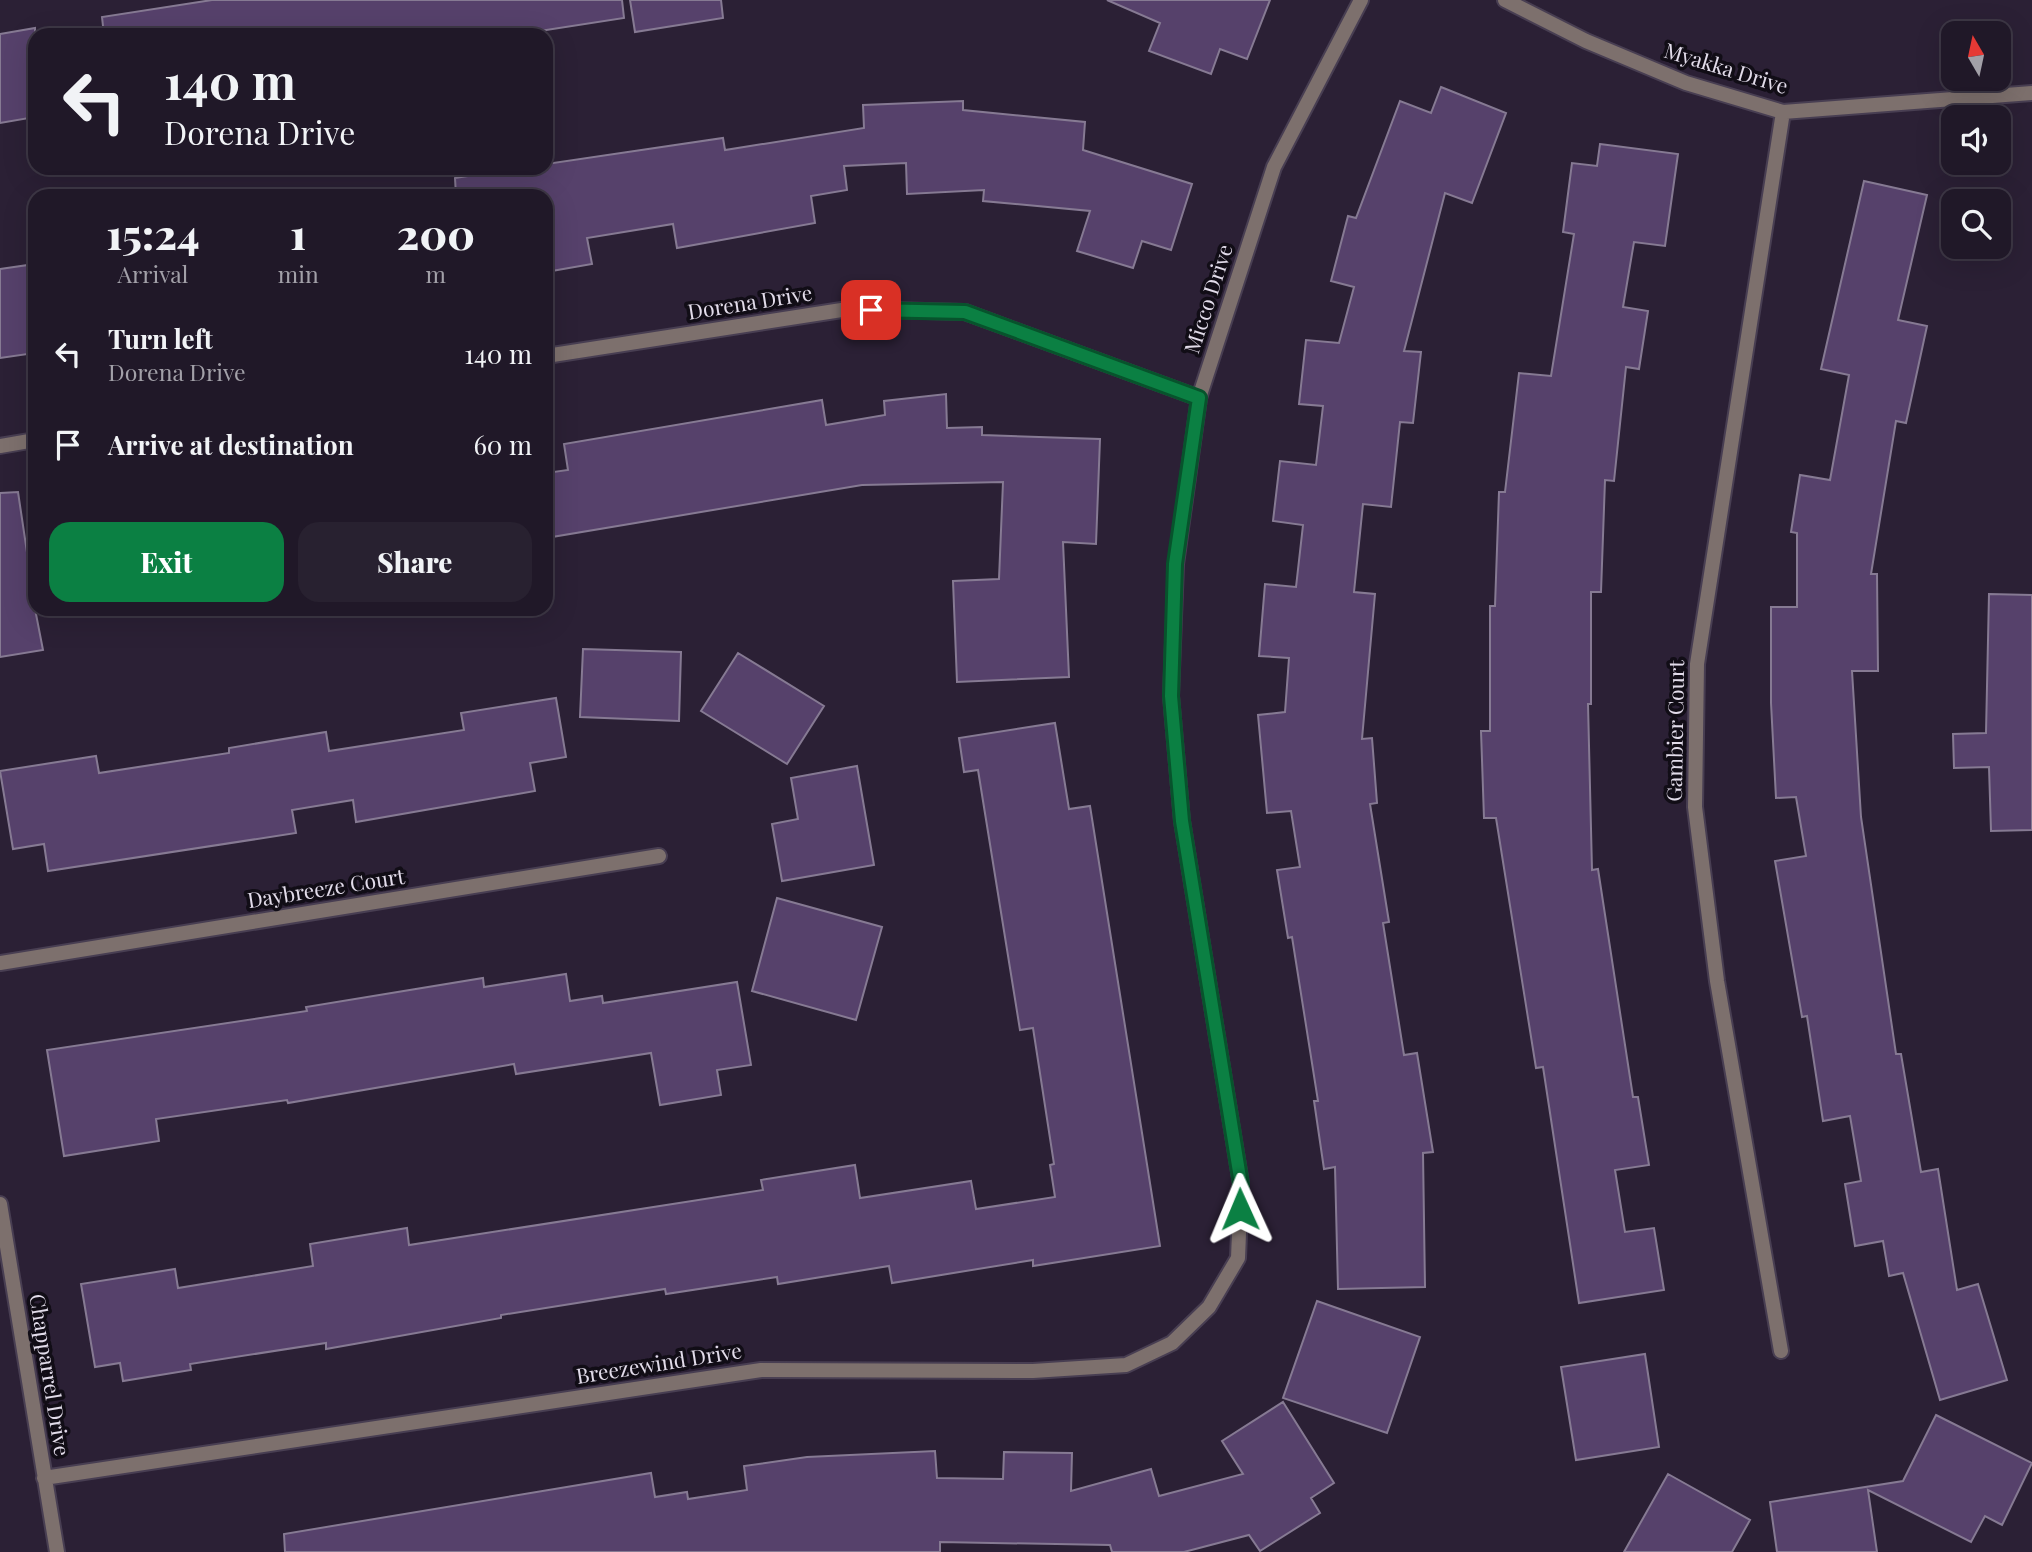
<!DOCTYPE html>
<style>
body{margin:0;font-family:"Playfair Display",serif;background:#282130;color:#f1f3f6;height:100vh;display:flex;flex-direction:column;font-size:26px;white-space:nowrap}
*{box-sizing:border-box;margin:0}
p{font-size:23px;color:#a2a0a8}
.icon{flex:none;width:38px;height:38px;fill:none;stroke:currentColor;stroke-width:2;stroke-linecap:round;stroke-linejoin:round}
.map{position:relative;flex:1;overflow:hidden}
.panel{position:absolute;left:28px;top:189px;width:525px;height:427px;display:flex;flex-direction:column;background:#201828;border-radius:21px;box-shadow:0 7px 28px #0002,0 0 0 2px #3d3745}
.panel>*{flex:none}
.guide{position:absolute;left:28px;top:28px;width:525px;height:147px;border-radius:21px;box-shadow:0 7px 28px #0002,0 0 0 2px #3d3745;background:#201828;color:#f1f3f6;overflow:hidden}
.needle{width:46px;rotate:351deg}
.buttons{position:absolute;left:1941px;top:21px;display:grid;gap:14px}
.buttons a{display:grid;place-items:center;width:70px;height:70px;border-radius:14px;background:#201828;box-shadow:0 7px 28px #0002,0 0 0 2px #3d3745;font-size:35px}
.pin{position:absolute;display:grid;place-items:center;width:60px;height:60px;color:#fff;margin:-30px;border-radius:14px;box-shadow:0 4px 10px #0006}
.me{position:absolute;width:77px;margin:-38px;rotate:359deg;stroke-linejoin:round;filter:drop-shadow(0 0 5px #0008)}
.turn{display:flex;align-items:center;gap:24px;height:147px;padding:0 21px;font-size:32px}
.turn .icon{width:91px;height:91px;stroke-width:2.5}
.turn b{display:block;font-size:49px;line-height:60px}
.eta{display:flex;justify-content:space-evenly;align-items:center;height:119px;text-align:center}
.eta b{font-size:42px;font-weight:800;line-height:49px}
.action{display:flex;gap:14px;margin-top:auto;padding:14px 21px}
.action a{flex:1;height:80px;border-radius:21px;background:#0b8043;color:#fff;font-size:28px;font-weight:800;line-height:80px;text-align:center}
.action a+a{background:#282130;color:#f1f3f6}
ul{padding:0;list-style:none}
li{display:flex;align-items:center;gap:21px;height:91px;padding:0 21px}
li div{flex:1}
li b{display:block;font-size:26px}
li em{font-style:normal}
.map>svg:first-child{display:block}
</style>
<div class="map">
<svg width="2032" height="1552" viewBox="0 0 2032 1552">
<rect width="100%" height="100%" fill="#2b2035"/>
<path fill="#56416b" stroke="#867a93" stroke-width="2" d="M212,0h410l2,18 -110,17h-410l-2,-18z
M630,0h91l2,18 -88,14z
M1107,0h163l-23,59 -27,-10 -9,25 -62,-23 11,-28z
M35,28v89l-35,6v-89z
M1441,87l65,26 -34,90 -27,-10 -41,158 17,1 -8,71 -13,-1 -9,85 -28,-3 -9,88 21,2 -13,145 10,-1 5,65 -7,1 19,118 -6,1 21,132 13,-2 16,99 -10,1 2,134 -87,2 -3,-122 -11,2 -10,-68h4l-26,-164 -4,1 -11,-68 23,-3 -9,-56 -24,2 -9,-98 27,-3 4,-54 -30,-2 6,-72 31,3 7,-62 -30,-4 7,-60 36,4 7,-59 -24,-2 7,-64 33,3 15,-56 -23,-6 17,-65 8,2 44,-117 31,12z
M963,101v9l122,12 -2,28 109,34 -21,66 -29,-9 -9,27 -56,-17 13,-40 -107,-10 1,-11 -77,4 -1,-31 -62,3 3,24 -36,6 4,27 -138,25 -4,-24 -86,14 5,26 -46,8v-76h-90l-1,-18 65,-10h26v-4l177,-26 2,12 139,-22 -1,-23z
M1600,144l78,10 -13,92 -31,-4 -11,65 25,4 -9,58 -13,-2 -12,114 -9,-1 -4,112h-10v112h-3l4,166 6,-1 35,228h5l11,68 -34,5 10,62 29,-4 10,62 -85,13 -36,-236 -7,1 -40,-250h-12l-3,-87h9v-125h5l4,-114h6l14,-119 32,3 23,-142 -11,-2 9,-69 25,3z
M1864,181l63,14 -29,125 29,6 -21,97 -10,-2 -25,153h6l1,97h-26l9,146 35,237h5l20,118 17,-3 19,121 21,-6 29,96 -67,20 -37,-127 -14,3 -6,-35 -28,5 -10,-62 16,-3 -11,-65 -27,5 -16,-105 -5,1 -27,-156 31,-5 -10,-59 -20,1 -5,-95v-96h26v-74l-6,-1 9,-57 30,5 19,-105 -28,-6z
M35,264v89l-35,5v-89z
M946,394l1,34 35,-1v8l118,4 -4,105 -33,-2 6,135 -112,5 -4,-101 46,-2 4,-97 -141,3 -316,53v-65l22,-3 -4,-26 258,-44 4,25 59,-10 -1,-14z
M18,492l10,67 7,-1v51l8,41 -43,7v-164z
M1989,594l43,1v235l-41,1 -2,-64 -35,1 -1,-34 33,-1z
M583,649l98,3 -2,69 -99,-4z
M738,653l86,53 -37,58 -86,-53z
M556,698l10,59 -36,6 5,28 -179,31 -3,-22 -61,10 4,23 -248,38 -4,-27 -31,5 -13,-78 96,-15 3,17 130,-20v-5l97,-16 3,19 135,-21 -3,-17z
M1055,723l14,86 21,-3 70,440 -127,20v-6l-141,23 -3,-17 -111,18 -1,-7 -111,17 -1,-5 -164,26v3l-175,31v-6l-136,21 1,6 -68,11 -3,-18 -25,4 -14,-83 94,-15 3,19 135,-22 -3,-22 97,-16 2,17 354,-55 -2,-10 94,-15 5,33 111,-17 5,28 79,-12 -5,-32 4,-1 -21,-136 -13,2 -42,-260 -14,2 -5,-34z
M857,766l17,99 -92,16 -10,-57 26,-5 -7,-41z
M777,898l105,29 -26,93 -104,-29z
M566,974l4,27 32,-5 1,7 134,-21 14,83 -34,5 4,25 -61,10 -9,-52 -135,21 -2,-10 -226,39 -1,-3 -131,19 3,22 -95,15 -17,-106 260,-39 -1,-4 177,-29 1,9z
M1317,1301l103,36 -33,96 -104,-35z
M1645,1354l14,93 -83,13 -15,-93z
M1283,1402l51,81 -23,15 9,15 -60,38 -11,-16 -65,17h-72l-2,-7 -170,-3v10h-655l-1,-18 367,-61 4,24 32,-5 1,7 59,-9 -3,-24 63,-9 128,-6 2,27 66,1 1,-27 68,1 -1,38 80,-22 8,27 84,-22 -21,-33z
M1936,1415l96,48 -30,62 -17,-9 -14,26 -103,-52 9,62h-100l-7,-50 133,-21z
M1668,1474l82,46 -18,32h-108z"/>
<g fill="none" stroke-linecap="round" stroke-linejoin="round">
<defs>
<path id="minor" d="M1505,0l81,41 100,42 97,29 249,-19
M546,356l302,-47 117,3 234,86
M0,446l35,-6
M0,963l659,-107
M0,1204l57,348
M1781,1351l-64,-370 -22,-174 2,-143 86,-552
M44,1478l717,-108 272,1 93,-6 46,-22 37,-36 29,-49 3,-74 -59,-363 -11,-125 5,-132 23,-166 75,-231 87,-167"/>
</defs>
<use href="#minor" stroke="#483e52" stroke-width="18"/>
<use href="#minor" stroke="#7d706d" stroke-width="14"/>
</g>
<g fill="none" stroke-linecap="round" stroke-linejoin="round">
<defs>
<path id="route" d="M871,310l94,2 234,86 -24,166 -4,132 11,125 59,363 -1,25"/>
</defs>
<use href="#route" stroke="#07532c" stroke-width="18"/>
<use href="#route" stroke="#0b8043" stroke-width="12"/>
</g>
<g text-anchor="middle" stroke-width="7" stroke-linejoin="round" paint-order="stroke">
<g font-size="21" fill="#e2dcea" stroke="#110d16">
<text transform="translate(1726 69) rotate(17)" y="7">Myakka Drive</text>
<text transform="translate(1209 299) rotate(-72)" y="7">Micco Drive</text>
<text transform="translate(750 303) rotate(-9)" y="7">Dorena Drive</text>
<text transform="translate(1676 731) rotate(-89)" y="7">Gambier Court</text>
<text transform="translate(326 889) rotate(-9)" y="7">Daybreeze Court</text>
<text transform="translate(659 1364) rotate(-9)" y="7">Breezewind Drive</text>
<text transform="translate(49 1375) rotate(81)" y="7">Chapparrel Drive</text>
</g>
</g>
</svg>
<div class="buttons">
<a><svg class="needle" viewBox="-14 -14 28 28"><path d="M0-13l5 13h-10z" fill="#e53935"/><path d="M0 13l5-13h-10z" fill="#a2a0a8"/></svg></a>
<a><svg class="icon" aria-label="sound" viewBox="0 0 24 24"><path d="M4 9h4l5-4v14l-5-4H4zM17 9q2 3 0 6"/></svg></a>
<a><svg class="icon" aria-label="search" viewBox="0 0 24 24"><circle cx="10" cy="10" r="6"/><path d="M15 15l6 6"/></svg></a>
</div>
<div class="pin" style="left:871px;top:310px;background:#d93025"><svg class="icon" aria-label="arrive" viewBox="0 0 24 24"><path d="M6 21V4h12l-3 4 3 4H6"/></svg></div>
<svg class="me" style="left:1240px;top:1209px" viewBox="-20 -20 40 40"><path d="M0-17L14 15 0 8-14 15z" fill="#0b8043" stroke="#fff" stroke-width="4"/></svg>
<div class="guide">
<div class="turn"><svg class="icon" aria-label="left" viewBox="0 0 24 24"><path d="M17 20v-9H6M10 6l-5 5 5 5"/></svg><div><b>140 m</b>Dorena Drive</div></div>
</div>
<section class="panel">
<div class="eta">
<div><b>15:24</b><p>Arrival</p></div>
<div><b>1</b><p>min</p></div>
<div><b>200</b><p>m</p></div>
</div>
<ul>
<li><svg class="icon" aria-label="left" viewBox="0 0 24 24"><path d="M17 20v-9H6M10 6l-5 5 5 5"/></svg><div><b>Turn left</b><p>Dorena Drive</p></div><em>140 m</em></li>
<li><svg class="icon" aria-label="arrive" viewBox="0 0 24 24"><path d="M6 21V4h12l-3 4 3 4H6"/></svg><div><b>Arrive at destination</b></div><em>60 m</em></li>
</ul>
<div class="action"><a>Exit</a><a>Share</a></div>
</section>
</div>
